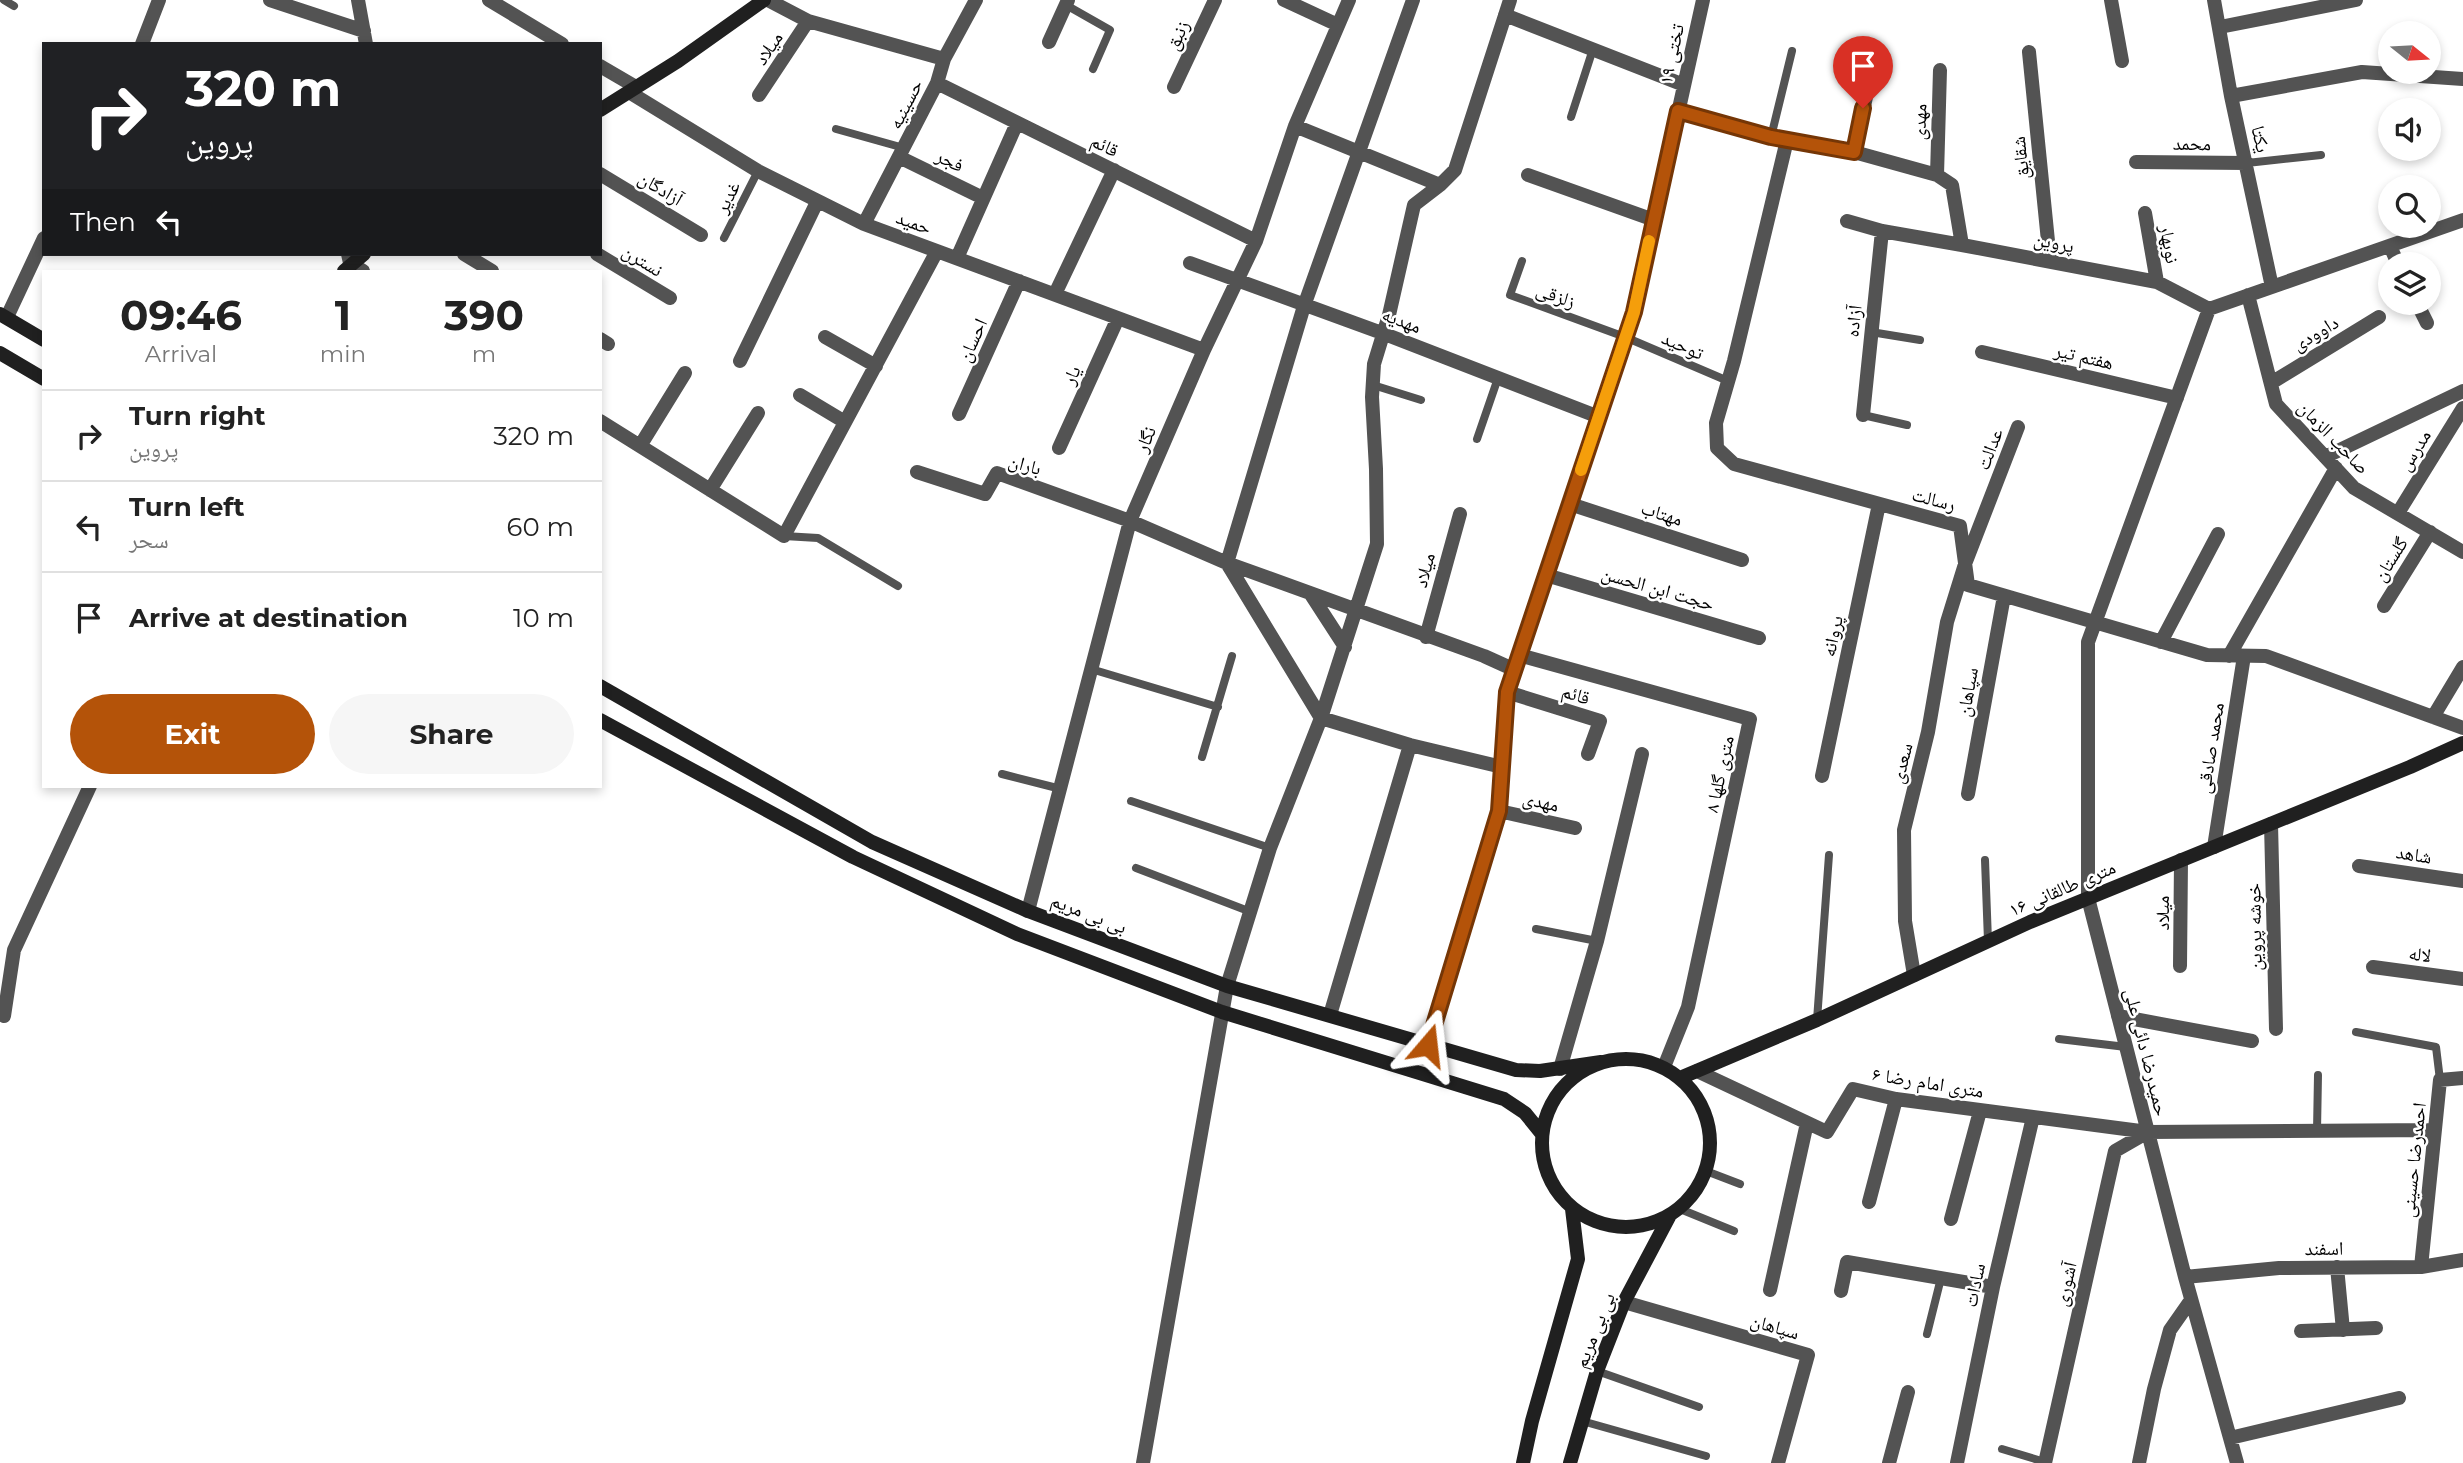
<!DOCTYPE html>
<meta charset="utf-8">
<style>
body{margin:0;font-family:Montserrat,"Noto Naskh Arabic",sans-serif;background:#f6f6f6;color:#222;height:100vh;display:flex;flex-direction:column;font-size:26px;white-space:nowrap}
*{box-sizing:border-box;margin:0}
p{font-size:23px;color:#767676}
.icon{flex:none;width:38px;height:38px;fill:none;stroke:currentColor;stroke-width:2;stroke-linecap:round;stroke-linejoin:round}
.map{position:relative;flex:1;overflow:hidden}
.drawer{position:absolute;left:42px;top:270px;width:560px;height:518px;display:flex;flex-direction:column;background:#fff;border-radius:0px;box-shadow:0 4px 10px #0003}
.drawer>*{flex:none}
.hud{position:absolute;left:42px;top:42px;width:560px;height:214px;border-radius:0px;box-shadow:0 4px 10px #0003;background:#202124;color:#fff;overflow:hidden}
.needle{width:46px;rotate:108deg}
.buttons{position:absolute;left:2378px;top:21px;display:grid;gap:14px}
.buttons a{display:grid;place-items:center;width:63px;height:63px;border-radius:50%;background:#fff;box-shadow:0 4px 10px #0003;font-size:35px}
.pin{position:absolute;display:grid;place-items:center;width:60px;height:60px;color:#fff;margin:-72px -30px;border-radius:50% 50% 50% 0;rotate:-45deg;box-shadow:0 0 7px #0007}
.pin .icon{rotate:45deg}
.me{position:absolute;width:77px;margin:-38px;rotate:17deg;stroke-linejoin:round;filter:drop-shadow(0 0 5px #0008)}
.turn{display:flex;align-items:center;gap:24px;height:147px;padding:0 28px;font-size:32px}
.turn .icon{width:91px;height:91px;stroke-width:2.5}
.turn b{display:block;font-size:49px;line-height:60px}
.then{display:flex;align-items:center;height:66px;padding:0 28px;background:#0003;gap:14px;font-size:26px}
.eta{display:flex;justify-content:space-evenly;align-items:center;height:119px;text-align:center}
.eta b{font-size:42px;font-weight:700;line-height:49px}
.action{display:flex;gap:14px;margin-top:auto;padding:14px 28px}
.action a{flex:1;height:80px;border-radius:42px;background:#b45309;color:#fff;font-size:28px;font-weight:700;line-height:80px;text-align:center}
.action a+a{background:#f6f6f6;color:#222}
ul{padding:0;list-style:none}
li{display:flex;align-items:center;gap:21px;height:91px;padding:0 28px;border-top:2px solid #e0e0e0}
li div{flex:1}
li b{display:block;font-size:26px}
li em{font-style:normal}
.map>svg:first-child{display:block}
</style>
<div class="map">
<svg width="2463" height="1463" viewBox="0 0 2463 1463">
<rect width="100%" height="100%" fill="#fff"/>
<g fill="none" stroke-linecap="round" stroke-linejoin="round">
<path stroke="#535353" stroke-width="8" d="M4,0l10,6
M1066,5l44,25 -17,39
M1571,117l22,-68
M836,129l68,19
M1771,137l21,-86
M2247,163l74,-8
M724,238l34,-67
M1522,261l-12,34 115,42 103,44
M1871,332l49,8
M1373,385l48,15
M1863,415l44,10
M1477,439l21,-61
M784,536l34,2 80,48
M1091,669l127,38
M1202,757l30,-101
M1002,774l59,15
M1131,801l139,47
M1985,860l3,81
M1136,868l115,44
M1536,929l61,12
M1817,1020l12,-165
M2356,1032l80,15 4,33
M2059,1039l67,8
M2317,1131l1,-56
M1706,1171l34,13
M1680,1209l54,22
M1927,1334l14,-56
M1597,1371l102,36
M1582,1421l124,35
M2002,1449l43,13"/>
<path stroke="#535353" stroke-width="14" d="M270,0l94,31
M358,0l8,44
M489,0l73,44
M768,0l40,21 136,38
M1284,0l54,25
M1413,0l-109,306 -77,257 94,155 89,27 92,22
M2111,0l11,61
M2214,0l17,96 41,191
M1505,15l179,70
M2220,27l136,-27
M1049,42l19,-42
M142,44l17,-44
M2029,52l21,209
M600,66l36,21
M937,83l319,158
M1174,87l41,-87
M629,92l129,79 106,53 340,126
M759,95l49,-74
M2231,96l131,-24 101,7
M1678,111l93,26 83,15 83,23 15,10 10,60 195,37 52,27 254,-89
M1295,126l145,59
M1787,140l-53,221 -18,62 1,25 17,16 226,62 8,59 239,70 59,1 197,72
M1854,152l19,-87
M899,157l84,41
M2136,162l111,1
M600,174l101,61
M1528,175l126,45
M1937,175l3,-105
M2145,213l12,69
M1847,221l35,10 80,14
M864,224l73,-141 7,-24 32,-59
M2390,246l8,18
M348,254l2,9 13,8
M464,254l28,17
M597,254l73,44
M957,258l60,-135
M1190,263l192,70 217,84
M1055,294l59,-124
M2248,295l28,109 78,84 109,64
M2417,303l10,20
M2209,309l-121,333v256l97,379 52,186
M7,317l37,-79
M825,337l51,29
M600,339l8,5
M1982,352l195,46
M740,361l77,-159
M2271,383l108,-66
M800,395l45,27
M959,414l60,-133
M1863,415l19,-184
M600,421l184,115 153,-285
M640,446l45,-73
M1059,448l59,-130
M2325,457l138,-66
M917,472l68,22 12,-21 133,48 97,42 257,93 31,14
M710,490l48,-77
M1570,504l172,56
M2398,513l65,-105
M1546,575l213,63
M1310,593l35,54
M2384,606l46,-74
M1426,637l34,-123
M2161,642l57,-108
M1519,655l231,64 -62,288 -24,60
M2229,656l107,-188
M1507,692l93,29 -12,33
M2433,717l30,-50
M1822,776l57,-272
M1968,794l36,-198
M1499,811l76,17
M2271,824l5,205
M2214,847l30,-191
M2359,866l104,15
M1028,911l102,-390 74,-171 52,-109 39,-115 54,-126
M2180,966l1,-106
M2373,967l90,12
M1914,975l-9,-54 -1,-91 24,-98 19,-110 18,-58 53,-137
M1330,1015l80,-270
M4,1016l10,-66 76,-164
M2118,1016l134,25
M1428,1046l71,-235 8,-119 127,-380 69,-312
M1560,1069l37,-128 45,-187
M1697,1071l130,61 26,-43 43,10 252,33 287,-2
M1869,1202l27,-103
M1951,1219l29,-108
M2337,1267l6,63
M2421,1267l19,-187 23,-2
M2185,1277l94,-9 142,-1 42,-7
M1770,1290l37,-167
M1841,1291l6,-29 146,25
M1624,1302l184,53 -30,108
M2301,1331l75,-3
M2230,1438l169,-40
M1143,1463l84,-477 43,-138 51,-130 56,-174 -1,-75 -4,-72 2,-33 15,-49 25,-110 26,-20 15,-15 55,-170
M1889,1463l19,-71
M1957,1463l36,-176 40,-170
M2045,1463l70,-312 33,-19
M2139,1463l15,-74 16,-59 21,-30"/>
<path stroke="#202020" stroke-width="14" d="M600,110l78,-49 86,-61
M344,271l20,-17
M0,314l44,26
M0,353l44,26
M600,686l272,156 156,69 199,75 289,84 24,1 61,-9
M600,720l253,137 164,77 205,78 282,87 21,14 17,21
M1542 1143a84 84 0 1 1 168 0a84 84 0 1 1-168 0Z
M1680,1078l137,-58 213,-98 380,-155 53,-24
M1523,1463l9,-42 46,-162 -6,-50
M1570,1463l27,-92 27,-69 45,-85"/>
</g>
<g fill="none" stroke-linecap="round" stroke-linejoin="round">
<defs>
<path id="route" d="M1428,1045l71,-234 8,-119 127,-380 44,-201 93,26 83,15 9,-44"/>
</defs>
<use href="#route" stroke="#753606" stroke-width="18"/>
<use href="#route" stroke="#b45309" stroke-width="12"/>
<path stroke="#f59e0b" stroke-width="12" d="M1581,470l53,-158 15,-71"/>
</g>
<g text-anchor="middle" stroke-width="5" stroke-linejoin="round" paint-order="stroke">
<g font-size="19" fill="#000" stroke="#fff">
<text transform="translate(1177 35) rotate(-65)" y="7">زنبق</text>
<text transform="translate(768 48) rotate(-56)" y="7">میلاد</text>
<text transform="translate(1671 54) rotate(-78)" y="7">تختی ۱۹</text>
<text transform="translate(905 104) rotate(-63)" y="7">حسینیه</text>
<text transform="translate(1919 122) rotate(-88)" y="7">مهدی</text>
<text transform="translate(2261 139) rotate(77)" y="7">یکتا</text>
<text transform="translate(2192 143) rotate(1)" y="7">محمد</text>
<text transform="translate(1105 145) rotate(26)" y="7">قائم</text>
<text transform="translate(2020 158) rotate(-96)" y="7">شقایق</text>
<text transform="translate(950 160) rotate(26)" y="7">فجر</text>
<text transform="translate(661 188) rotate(31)" y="7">آزادگان</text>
<text transform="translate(727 197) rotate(-63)" y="7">غدیر</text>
<text transform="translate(914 222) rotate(20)" y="7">حمید</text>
<text transform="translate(2054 242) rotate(11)" y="7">پروین</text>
<text transform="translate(2170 244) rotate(80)" y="7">نوبهار</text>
<text transform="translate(643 260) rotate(32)" y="7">نسترن</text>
<text transform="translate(1556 295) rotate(20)" y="7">زلزقی</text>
<text transform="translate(1402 320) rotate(21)" y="7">مهدیه</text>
<text transform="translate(1853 321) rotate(-84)" y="7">آزاده</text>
<text transform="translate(2315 333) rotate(-31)" y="7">داوودی</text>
<text transform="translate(972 340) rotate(-66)" y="7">احسان</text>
<text transform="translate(1683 345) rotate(24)" y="7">توحید</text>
<text transform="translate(2084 356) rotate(13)" y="7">هفتم تیر</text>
<text transform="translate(1071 375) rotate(-66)" y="7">یار</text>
<text transform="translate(2334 437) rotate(46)" y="7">صاحب الزمان</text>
<text transform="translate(1145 439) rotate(-67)" y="7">نگار</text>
<text transform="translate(1989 449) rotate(-69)" y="7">عدالت</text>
<text transform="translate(2414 450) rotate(-58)" y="7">مدرس</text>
<text transform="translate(1025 464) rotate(16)" y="7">باران</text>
<text transform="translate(1934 499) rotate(15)" y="7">رسالت</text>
<text transform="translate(1662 513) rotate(18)" y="7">مهتاب</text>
<text transform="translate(2390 559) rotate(-58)" y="7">گلستان</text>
<text transform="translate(1424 570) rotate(-75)" y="7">میلاد</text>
<text transform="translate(1658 588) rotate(16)" y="7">حجت ابن الحسن</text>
<text transform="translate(1832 636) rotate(-78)" y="7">پروانه</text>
<text transform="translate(1967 692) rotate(-80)" y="7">سپاهان</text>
<text transform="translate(1576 694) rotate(17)" y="7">قائم</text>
<text transform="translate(2210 748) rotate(-81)" y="7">محمد صادقی</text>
<text transform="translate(1901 763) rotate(-76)" y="7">سعدی</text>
<text transform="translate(1719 774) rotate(-78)" y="7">۸ متری گلها</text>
<text transform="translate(1541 801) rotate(13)" y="7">مهدی</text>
<text transform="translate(2414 854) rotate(9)" y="7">شاهد</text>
<text transform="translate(2062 888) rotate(-23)" y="7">۱۶ متری طالقانی</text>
<text transform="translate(1089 913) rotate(21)" y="7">بی بی مریم</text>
<text transform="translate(2162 913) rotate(-90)" y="7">میلاد</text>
<text transform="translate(2254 927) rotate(-91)" y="7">خوشه پروین</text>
<text transform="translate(2420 954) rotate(8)" y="7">لاله</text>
<text transform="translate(2147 1052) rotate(76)" y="7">حمیدرضا دائی علی</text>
<text transform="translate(1928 1082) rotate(9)" y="7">۶ متری امام رضا</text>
<text transform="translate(2413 1160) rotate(-84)" y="7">احمدرضا حسینی</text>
<text transform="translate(2324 1248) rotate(-1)" y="7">اسفند</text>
<text transform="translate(2065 1284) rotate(-77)" y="7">آشوری</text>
<text transform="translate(1974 1285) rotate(-78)" y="7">سادات</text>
<text transform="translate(1775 1326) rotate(16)" y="7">سپاهان</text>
<text transform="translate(1594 1330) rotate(-68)" y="7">بی بی مریم</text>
</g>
</g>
</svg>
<div class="buttons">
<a><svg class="needle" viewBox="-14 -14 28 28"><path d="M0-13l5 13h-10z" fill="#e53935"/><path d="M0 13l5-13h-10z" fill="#767676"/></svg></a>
<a><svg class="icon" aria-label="sound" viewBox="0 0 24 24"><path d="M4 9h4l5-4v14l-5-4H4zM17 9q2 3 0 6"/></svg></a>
<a><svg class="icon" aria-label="search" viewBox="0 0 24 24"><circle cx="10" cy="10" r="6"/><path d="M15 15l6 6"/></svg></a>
<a><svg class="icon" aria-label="layers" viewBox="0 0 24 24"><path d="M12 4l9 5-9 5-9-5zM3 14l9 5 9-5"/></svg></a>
</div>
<div class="pin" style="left:1863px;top:108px;background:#d93025"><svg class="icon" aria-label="arrive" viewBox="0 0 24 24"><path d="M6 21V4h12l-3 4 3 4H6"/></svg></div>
<svg class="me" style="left:1428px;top:1045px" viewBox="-20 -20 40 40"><path d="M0-17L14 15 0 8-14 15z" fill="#b45309" stroke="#fff" stroke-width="4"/></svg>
<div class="hud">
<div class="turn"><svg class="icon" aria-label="right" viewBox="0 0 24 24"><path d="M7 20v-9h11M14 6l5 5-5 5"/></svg><div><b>320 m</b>پروین</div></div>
<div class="then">Then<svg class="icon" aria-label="left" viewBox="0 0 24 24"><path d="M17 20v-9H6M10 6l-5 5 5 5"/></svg></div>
</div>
<section class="drawer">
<div class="eta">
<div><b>09:46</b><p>Arrival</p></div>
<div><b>1</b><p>min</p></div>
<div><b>390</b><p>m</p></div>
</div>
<ul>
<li><svg class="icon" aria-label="right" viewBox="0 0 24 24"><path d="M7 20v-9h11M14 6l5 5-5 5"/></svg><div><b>Turn right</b><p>پروین</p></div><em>320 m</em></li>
<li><svg class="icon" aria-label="left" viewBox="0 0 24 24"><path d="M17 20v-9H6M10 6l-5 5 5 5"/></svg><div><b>Turn left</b><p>سحر</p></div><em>60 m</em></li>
<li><svg class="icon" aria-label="arrive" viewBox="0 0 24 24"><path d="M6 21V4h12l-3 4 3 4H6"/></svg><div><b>Arrive at destination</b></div><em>10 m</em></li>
</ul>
<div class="action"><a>Exit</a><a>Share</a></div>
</section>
</div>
